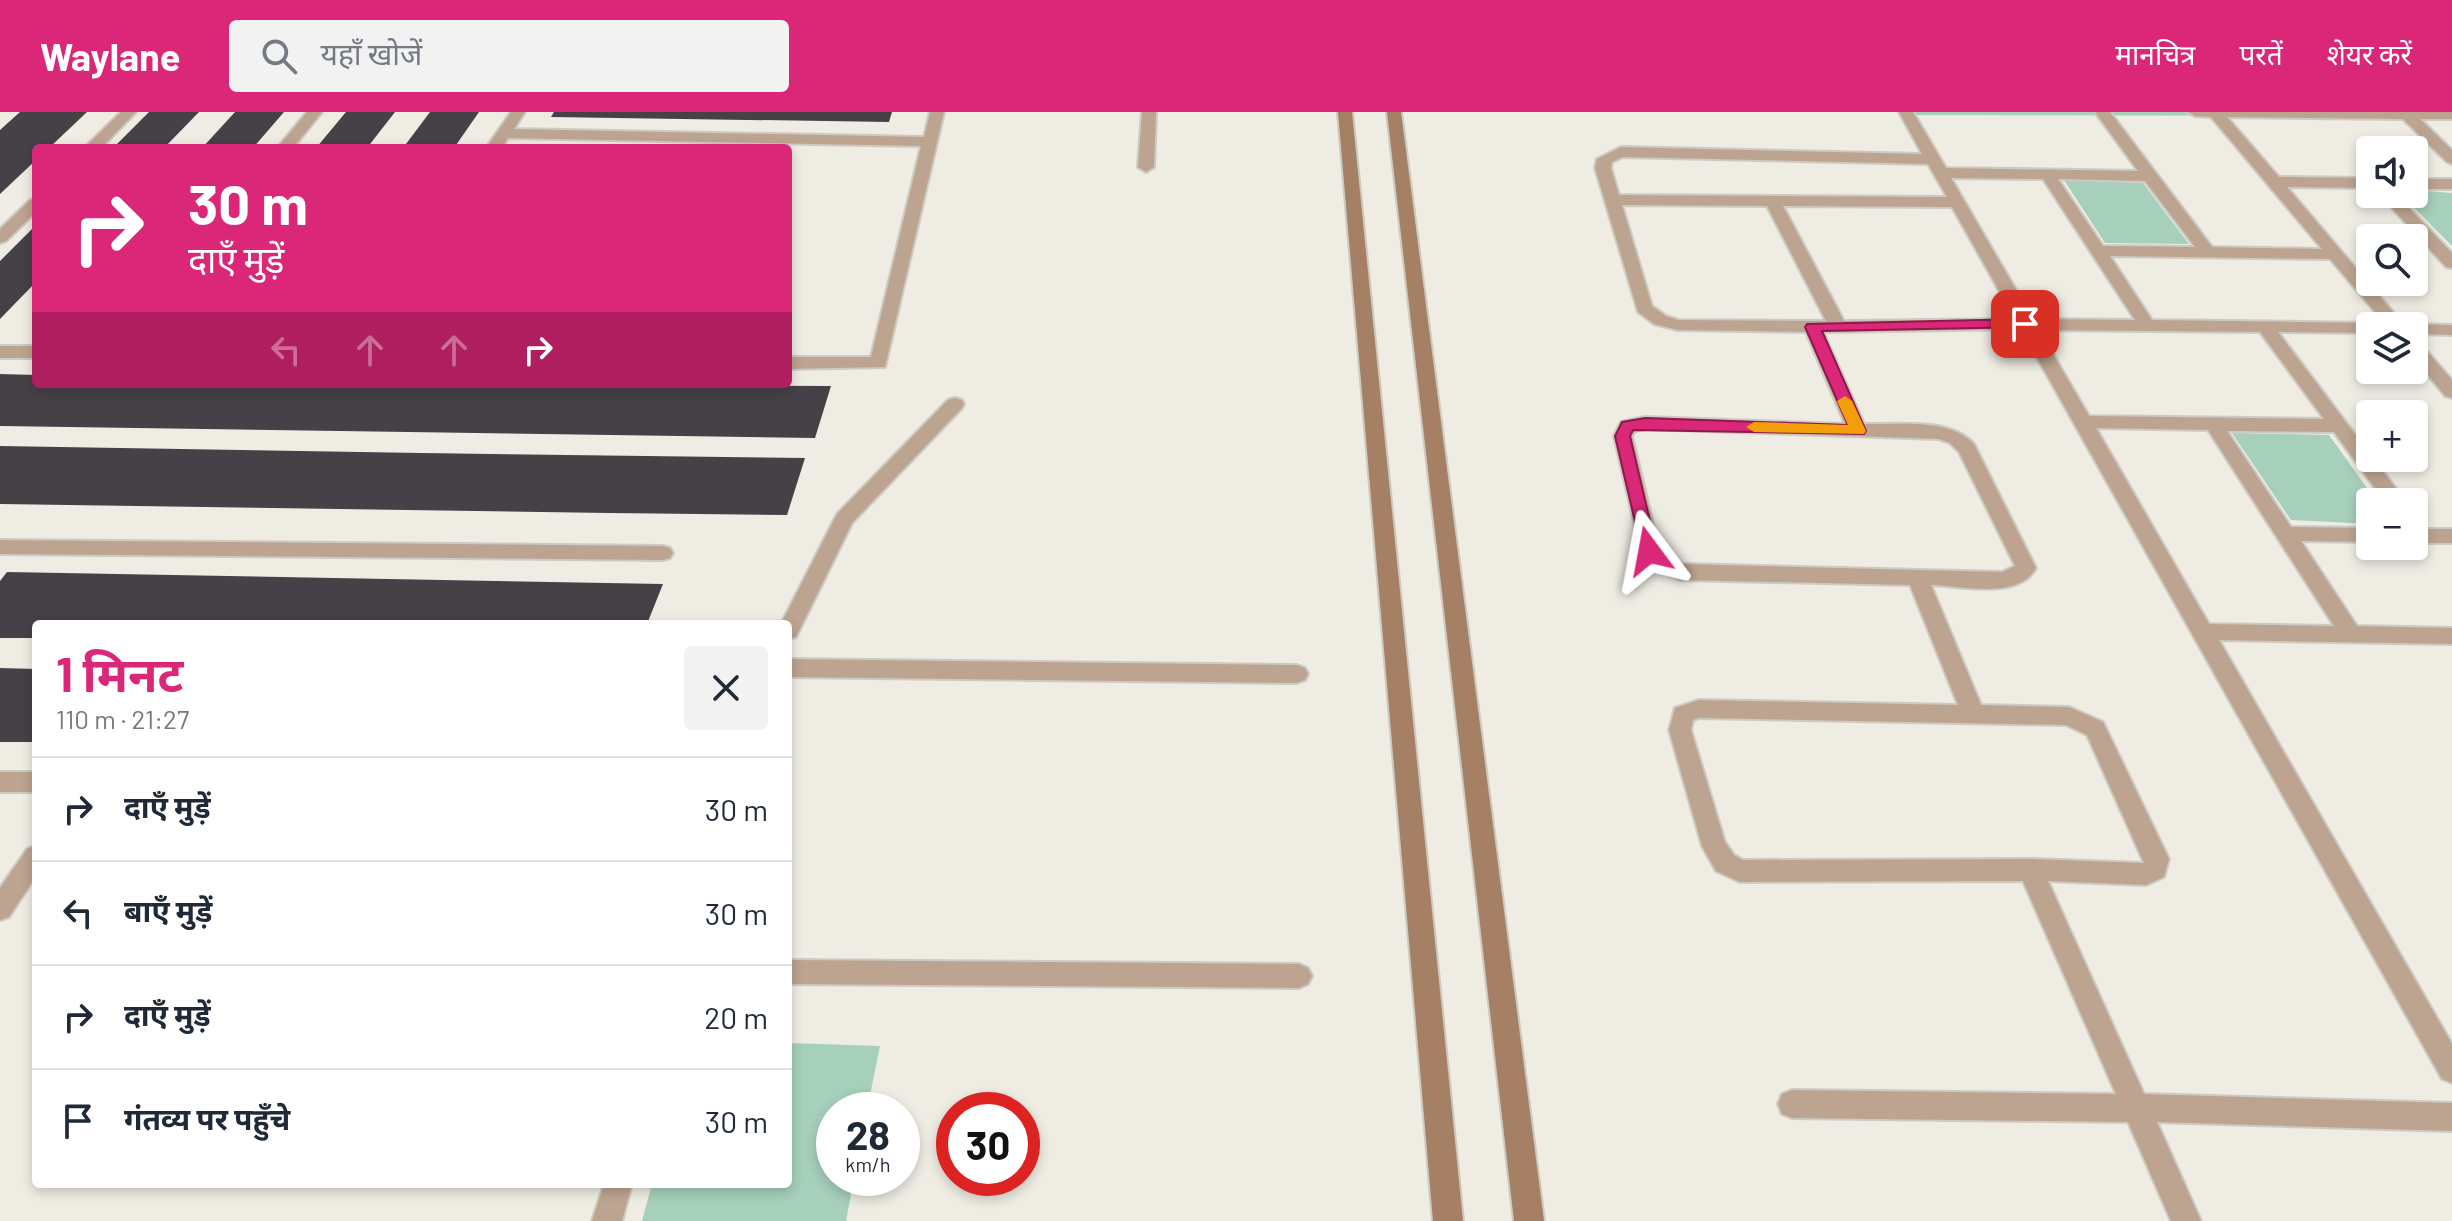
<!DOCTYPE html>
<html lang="hi">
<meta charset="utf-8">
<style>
body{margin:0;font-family:Barlow,"Noto Sans Devanagari",sans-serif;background:#f2f2f3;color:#1f2937;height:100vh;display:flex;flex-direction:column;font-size:30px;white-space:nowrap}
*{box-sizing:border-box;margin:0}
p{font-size:26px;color:#747a83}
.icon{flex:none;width:44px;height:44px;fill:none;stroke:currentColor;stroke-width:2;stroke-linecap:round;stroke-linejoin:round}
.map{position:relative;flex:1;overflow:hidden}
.sheet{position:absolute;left:32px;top:508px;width:760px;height:568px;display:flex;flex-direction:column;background:#fff;border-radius:8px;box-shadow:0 4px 12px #0003}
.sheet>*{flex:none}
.top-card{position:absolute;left:32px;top:32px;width:760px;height:244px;border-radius:8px;box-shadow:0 4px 12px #0003;background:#db2777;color:#fff;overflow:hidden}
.buttons{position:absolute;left:2356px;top:24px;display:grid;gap:16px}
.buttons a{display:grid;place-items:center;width:72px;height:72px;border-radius:8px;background:#fff;box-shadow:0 4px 12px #0003;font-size:40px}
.speed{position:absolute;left:816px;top:980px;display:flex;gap:16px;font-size:40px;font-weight:700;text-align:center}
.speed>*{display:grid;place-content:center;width:104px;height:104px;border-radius:50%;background:#fff;box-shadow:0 4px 12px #0003;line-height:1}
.speed small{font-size:20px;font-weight:400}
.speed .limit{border:12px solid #d22;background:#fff;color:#111}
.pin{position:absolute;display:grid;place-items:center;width:68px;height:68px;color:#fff;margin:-34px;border-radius:16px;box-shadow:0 4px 12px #0006}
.me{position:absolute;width:88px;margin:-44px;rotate:347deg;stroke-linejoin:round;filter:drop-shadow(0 0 6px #0008)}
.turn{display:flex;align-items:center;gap:28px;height:168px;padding:0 24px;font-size:36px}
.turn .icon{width:104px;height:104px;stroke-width:2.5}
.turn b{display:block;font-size:56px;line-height:68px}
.lanes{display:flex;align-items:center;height:76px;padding:0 24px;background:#0003;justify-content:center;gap:40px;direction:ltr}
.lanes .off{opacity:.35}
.round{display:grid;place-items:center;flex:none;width:84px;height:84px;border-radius:8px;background:#f2f2f3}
.overview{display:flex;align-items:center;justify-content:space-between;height:136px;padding:0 24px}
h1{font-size:48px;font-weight:700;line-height:60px;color:#db2777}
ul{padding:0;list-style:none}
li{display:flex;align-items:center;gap:24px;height:104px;padding:0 24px;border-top:2px solid #e0e1e3}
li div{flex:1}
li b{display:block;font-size:30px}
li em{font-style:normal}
header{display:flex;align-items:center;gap:48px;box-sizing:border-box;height:112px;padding:0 40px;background:#db2777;color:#fff}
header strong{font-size:38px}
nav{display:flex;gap:44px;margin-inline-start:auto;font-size:28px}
.search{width:560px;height:72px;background:#f2f2f3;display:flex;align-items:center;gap:20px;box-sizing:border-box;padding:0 28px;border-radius:8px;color:#747a83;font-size:30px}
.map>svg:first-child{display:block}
</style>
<header>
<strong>Waylane</strong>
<div class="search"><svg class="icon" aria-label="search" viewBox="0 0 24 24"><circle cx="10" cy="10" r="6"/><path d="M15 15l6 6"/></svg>यहाँ खोजें</div>
<nav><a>मानचित्र</a><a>परतें</a><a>शेयर करें</a></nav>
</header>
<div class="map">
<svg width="2452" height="1109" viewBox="0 0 2452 1109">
<rect width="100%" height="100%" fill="#efece3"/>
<path fill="#a6d0bb" d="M1903,0h549v4l-547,-1z
M2064,68l79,3 46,61 -84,-1z
M2414,78l38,3v53l-52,-52h14z
M2232,321l97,2 48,67h-7v22l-79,-4z
M788,931l92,3 -13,64h-33v68h20l-8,43h-204l10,-37h136z"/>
<path fill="#464147" d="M20,0h67l-38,36h-13v12l-36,34v-64z
M149,0h50l-35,36h-51z
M235,0h49l-31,36h-51z
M346,0h49l-28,36h-51z
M430,0h49l-25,36h-51z
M554,0h338l-3,10 -338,-5z
M36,113v57l-36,37v-58z
M0,262l36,1v9l795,2 -16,52 -815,-12z
M0,334l421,7 384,5 -18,57 -178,-2 -609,-9z
M7,460l327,6 329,6 -16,40h-611v14h-36v-57z
M0,556l36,1v73h-36z"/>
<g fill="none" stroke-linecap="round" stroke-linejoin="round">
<defs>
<path id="minor" d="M121,0h15l-35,36h-17z
M307,0h15l-29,36h-16z
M511,0h14l-11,17 410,8 6,-25h14l-59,255 -97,2v-12h83l50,-211 -413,-8 -6,10h-16z
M1142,0h14l-2,55 -8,5 -8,-5z
M1899,0h14l33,56 192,3 -43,-59h15l102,135 110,2 -111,-132 -16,-1 -7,-4h264v7h-32l32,31v14l-5,-2 -44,-43 -176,-2 52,60 91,1v10l-83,-1 118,139h-18l-57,-67 -220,-3 42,64 218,3 7,3h-7v7l-92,-1 128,170h-21l-51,-70 -107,-1 64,96 79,1v14l-69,-1 56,85 95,2v16l-233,-4 233,404v39l-10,-4 -421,-750 -198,3 41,92c35,1 85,-7 110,20l62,124c-18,32 -74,18 -105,17l50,120 88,2 34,15 66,137 -5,18 -18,8 -98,-4 96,213 308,9v28l-295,-9 44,99h-30l-43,-99 -336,-4 -10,-4 -4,-10 4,-10 10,-4 324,4 -93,-213 -283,1 -24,-11 -14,-25 -33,-116 6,-22 24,-8 259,5 -48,-120 -229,-5 -28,-11 -11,-13 -28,-120 7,-14 24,-5 200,7 -39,-92 -128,-2 -24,-6 -16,-12 -43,-144 2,-9 24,-12 301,7zM1623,45l305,7 19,33 -328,-2 -8,-27 1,-6zM1951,66l92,1 92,141 -102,-1zM2058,67l87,2 50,66 -92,-1zM1622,93l145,1 59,115 -148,-1 -12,-4 -14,-10zM1783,94l169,1 63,112 -171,2zM2039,218l221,2 64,87 -235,-3zM2096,316l112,2 126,196 -125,-2zM1645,317l294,10 11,4 9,9 56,114 -13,6 -319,-8 -16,-5 -8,-10 -27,-113 3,-5zM1699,606l367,7 21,10 57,128 -113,-4 -288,1 -9,-5 -9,-13 -34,-112 2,-10z
M2414,67h38v10h-38z
M2379,82h17l56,59v15l-6,-1z
M36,86v14l-30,29 -6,2v-14l30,-29z
M2414,212l38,1v10l-38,-1v-8h-7z
M2414,229l6,2 32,37v18l-7,-2 -31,-38z
M0,234h36v12h-36z
M955,286l7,2 2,4 -2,4 -110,115 -56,114 -8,2v-15h-7l56,-110 111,-114z
M2414,417h38v14h-38z
M0,428l663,6 7,2 3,5 -3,5 -7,2 -663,-6z
M788,547l509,6 8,3 3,6 -3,6 -8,3 -509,-6z
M0,660h36v20h-36z
M36,733v31l-27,41 -9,3v-32l27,-39z
M788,848l511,4 9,4 4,8 -4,8 -9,4 -511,-4z
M604,1072h28l-10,37h-30z"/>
<path id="secondary" d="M1338,0h14l111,1109h-30z
M1387,0h14l143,1109h-30z"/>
</defs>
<use href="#minor" stroke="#cdcac2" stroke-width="4"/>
<use href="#secondary" stroke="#cdcac2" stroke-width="4"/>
<use href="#minor" fill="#bda491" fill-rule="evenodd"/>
<use href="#secondary" fill="#a58065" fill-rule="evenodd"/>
</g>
<path fill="#db2777" stroke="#8e194d" stroke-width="2" d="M2025,207l7,5 -2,3 -208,4 44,100 -2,3 -231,-4 -3,6 27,115 -8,7 -6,-2 -28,-120 7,-14 23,-4 203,7 -43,-98 2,-3z"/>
<path fill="#f59e0b" d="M1845,284l7,5 14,30 -2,3 -110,-2 -8,-5 8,-5 94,3 -11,-24z"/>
</svg>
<div class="buttons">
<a><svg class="icon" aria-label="sound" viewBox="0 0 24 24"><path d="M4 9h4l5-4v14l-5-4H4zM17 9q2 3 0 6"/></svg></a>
<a><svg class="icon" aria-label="search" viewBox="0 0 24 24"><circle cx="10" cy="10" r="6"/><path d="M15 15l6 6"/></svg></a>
<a><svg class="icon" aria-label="layers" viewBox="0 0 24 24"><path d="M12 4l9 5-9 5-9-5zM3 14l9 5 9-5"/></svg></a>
<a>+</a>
<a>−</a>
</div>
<div class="speed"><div>28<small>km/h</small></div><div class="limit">30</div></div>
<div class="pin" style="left:2025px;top:212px;background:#d93025"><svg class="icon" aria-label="arrive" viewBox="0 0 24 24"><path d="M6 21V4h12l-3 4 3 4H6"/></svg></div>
<svg class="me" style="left:1649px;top:439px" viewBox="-20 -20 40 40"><path d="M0-17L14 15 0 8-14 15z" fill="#db2777" stroke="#fff" stroke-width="4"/></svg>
<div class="top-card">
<div class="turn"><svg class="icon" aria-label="right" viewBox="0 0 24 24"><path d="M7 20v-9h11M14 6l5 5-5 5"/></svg><div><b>30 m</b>दाएँ मुड़ें</div></div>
<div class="lanes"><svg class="icon off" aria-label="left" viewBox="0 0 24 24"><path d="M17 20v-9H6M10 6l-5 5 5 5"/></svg><svg class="icon off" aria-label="ahead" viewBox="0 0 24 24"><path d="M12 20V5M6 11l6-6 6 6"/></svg><svg class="icon off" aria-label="ahead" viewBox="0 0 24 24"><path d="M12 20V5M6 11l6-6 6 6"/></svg><svg class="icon" aria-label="right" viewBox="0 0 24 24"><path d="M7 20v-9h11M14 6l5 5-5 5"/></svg></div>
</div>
<section class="sheet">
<div class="overview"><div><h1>1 मिनट</h1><p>110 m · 21:27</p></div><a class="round"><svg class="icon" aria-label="close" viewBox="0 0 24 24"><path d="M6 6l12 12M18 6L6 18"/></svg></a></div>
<ul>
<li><svg class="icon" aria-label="right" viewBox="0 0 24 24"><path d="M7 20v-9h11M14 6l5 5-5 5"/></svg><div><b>दाएँ मुड़ें</b></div><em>30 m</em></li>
<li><svg class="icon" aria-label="left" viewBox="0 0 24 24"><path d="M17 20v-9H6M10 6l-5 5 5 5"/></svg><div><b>बाएँ मुड़ें</b></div><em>30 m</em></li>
<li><svg class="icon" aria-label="right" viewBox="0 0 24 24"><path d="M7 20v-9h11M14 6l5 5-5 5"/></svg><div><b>दाएँ मुड़ें</b></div><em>20 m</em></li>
<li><svg class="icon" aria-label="arrive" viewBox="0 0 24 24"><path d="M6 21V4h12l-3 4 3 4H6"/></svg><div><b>गंतव्य पर पहुँचे</b></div><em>30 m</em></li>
</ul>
</section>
</div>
